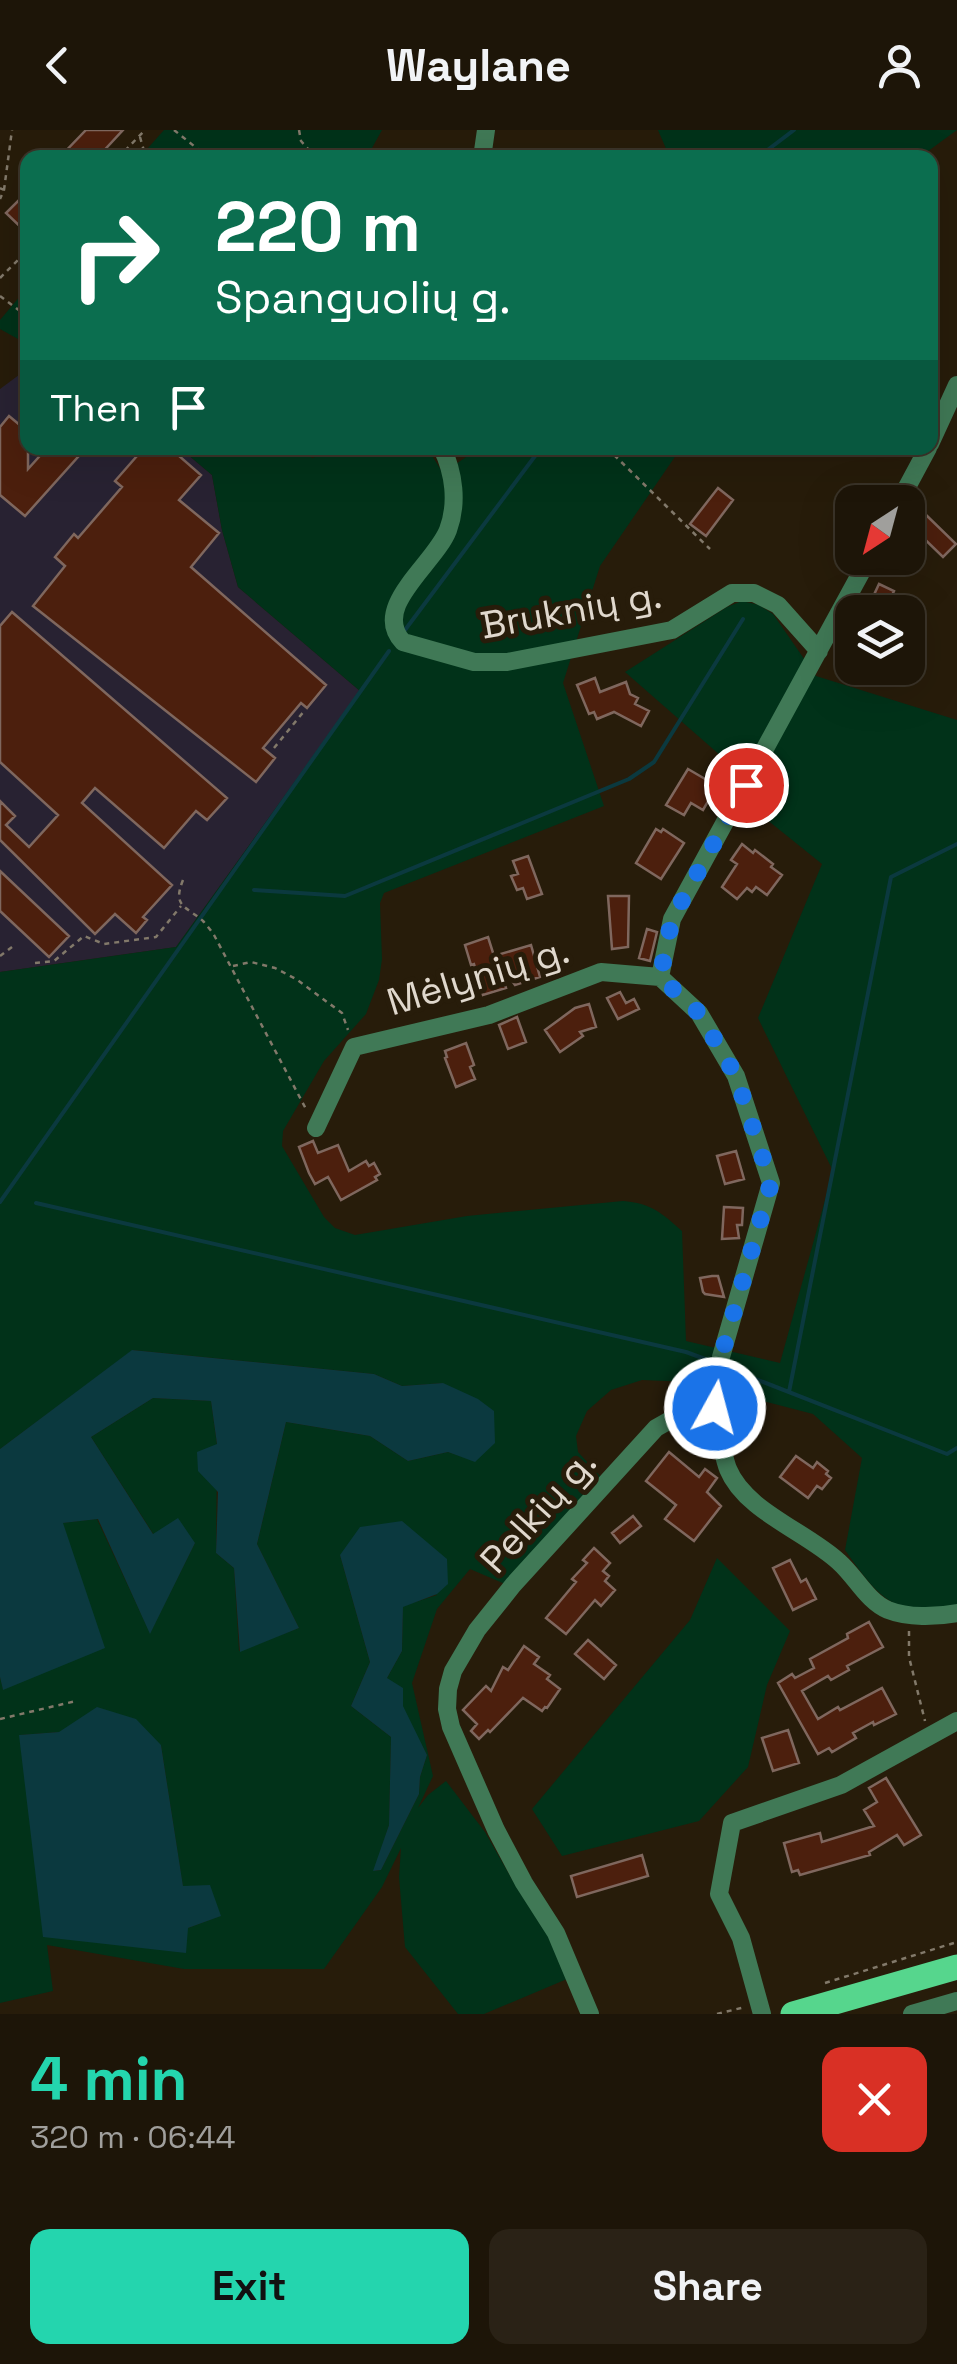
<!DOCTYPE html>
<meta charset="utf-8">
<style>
body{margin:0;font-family:"Space Grotesk",sans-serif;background:#2a2216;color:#f1f3f6;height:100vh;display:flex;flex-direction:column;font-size:38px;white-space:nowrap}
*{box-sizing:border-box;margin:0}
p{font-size:32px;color:#a09f9c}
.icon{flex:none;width:55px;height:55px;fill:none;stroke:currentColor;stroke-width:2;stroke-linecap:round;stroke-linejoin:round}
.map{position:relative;height:1884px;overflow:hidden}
.drawer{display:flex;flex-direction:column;background:#1d1508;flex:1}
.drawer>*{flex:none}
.banner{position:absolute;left:20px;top:20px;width:918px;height:305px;border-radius:20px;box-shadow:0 10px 40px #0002,0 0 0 2px #3b3429;background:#0b6e4f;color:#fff;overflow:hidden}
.needle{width:65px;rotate:216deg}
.buttons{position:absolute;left:835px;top:355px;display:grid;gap:20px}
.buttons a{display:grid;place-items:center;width:90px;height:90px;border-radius:20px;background:#1d1508;box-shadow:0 10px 40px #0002,0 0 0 2px #3b3429;font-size:50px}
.pin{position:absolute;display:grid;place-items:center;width:85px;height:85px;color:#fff;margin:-42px;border:5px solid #fff;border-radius:50%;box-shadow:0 2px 10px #0007}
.me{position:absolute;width:110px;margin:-55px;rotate:7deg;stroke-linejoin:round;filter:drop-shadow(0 0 8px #0008)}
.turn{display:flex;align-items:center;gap:35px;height:210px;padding:0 30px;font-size:45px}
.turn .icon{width:130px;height:130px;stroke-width:2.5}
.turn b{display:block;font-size:70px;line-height:85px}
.then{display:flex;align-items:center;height:95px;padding:0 30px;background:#0003;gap:20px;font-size:38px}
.round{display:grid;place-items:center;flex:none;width:105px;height:105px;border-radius:20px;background:#2a2216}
.overview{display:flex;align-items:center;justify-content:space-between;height:170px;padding:0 30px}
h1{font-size:60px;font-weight:600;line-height:75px;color:#24d5ae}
.action{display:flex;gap:20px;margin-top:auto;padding:20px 30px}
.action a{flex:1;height:115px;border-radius:20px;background:#24d5ae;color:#111;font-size:40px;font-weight:600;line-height:115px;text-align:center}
.action a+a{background:#2a2216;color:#f1f3f6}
header{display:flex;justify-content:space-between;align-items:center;height:130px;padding:0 30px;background:#1d1508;font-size:45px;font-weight:600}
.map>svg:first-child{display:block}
</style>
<header><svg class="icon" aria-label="back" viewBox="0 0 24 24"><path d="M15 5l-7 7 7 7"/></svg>Waylane<svg class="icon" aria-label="person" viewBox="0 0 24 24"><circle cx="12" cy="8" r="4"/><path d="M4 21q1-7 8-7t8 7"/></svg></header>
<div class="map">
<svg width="957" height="1884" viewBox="0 0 957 1884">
<rect width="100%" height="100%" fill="#271c0a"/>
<path fill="#282232" d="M27,239l1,79h152l32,27 10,55 16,57 122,104 -184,256 -176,25v-583z"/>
<path fill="#013219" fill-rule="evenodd" d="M164,0h218l-15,27h-227z
M658,0h299l-37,27 -250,1z
M27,158v56l-27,-15v-9z
M180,318h120l12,10 30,-10h85l16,25 36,-25h202l-81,118 -37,117 41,123 -220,87 -4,10 2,56 -3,21 -13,34 -42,47 -41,70 -1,15 42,71 11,11 20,7 112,-19 156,-15c28,2 39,12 59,30l4,110 94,22 53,-192 -75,-153 64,-154 -72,-58 -21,-43 -104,-91 102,-65 15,-6 17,4 14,9 43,62 141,44v886c-13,1 -28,5 -40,4 -35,-3 -53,-34 -72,-60l17,-92 -49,-44 -123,-32 -48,-2 -31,10 -24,21 -11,25 2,16 24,26 -97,106 -35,-15 -33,40 -25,74 21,93 -15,32 10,-13 18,-14 39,51 28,49 36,55 18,43 -83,35h-26l-53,-67 -6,-70 2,-29 -19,39 -58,82h-140l-137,-24 6,46 -53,12v-326l3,12 59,-166 35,-4 53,114 45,-90 -41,-8 -63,-98 62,-39 58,3 6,44 -1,108 18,15 5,83 60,-23 -42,-84 29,-122 84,14 38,25 40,-9 27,9 -32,-78 -41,3 -28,-12 -241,-24 -133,99v-477l176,-25 184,-256 -122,-104 -16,-57 -10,-55zM340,1425l97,40 -34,11 -1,45 -15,27 40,77 -7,22 -1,17 -38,76 -7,1 15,-46 2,-88 -40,-31 19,-44zM59,1602l102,13 22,142 37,29 -32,12 -168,-193z
M717,1428l73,73 -23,54 -19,82 -49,54 -137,35 -30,-47 158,-189z"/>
<path fill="#0b393f" d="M132,1220l242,24 28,12 41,-3 35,16 16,12 1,32 -20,19 -27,-10 -40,9 -38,-25 -84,-14 -29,122 42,84 -59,24 -6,-84 -18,-15 2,-61 -20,-21 -1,-19 20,-8 -6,-43 -58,-3 -62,39 62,97 25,-16 17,25 -45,91 -52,-115 -35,4 42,125 -102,42 -3,-13v-228z
M402,1391l45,38 1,25 -11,10 -34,13 -1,44 -15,27 16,10v18l24,49 -7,22 -1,17 -38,76 -8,1 16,-46 2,-88 -40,-31 19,-44 -30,-107 20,-28z
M97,1577l39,12 25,26 22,141 27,-1 11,31 -33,12 -2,25 -143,-16 -24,-202 40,-3z"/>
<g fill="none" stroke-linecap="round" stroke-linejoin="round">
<path stroke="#0b393f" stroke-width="4" d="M757,28l37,-28
M405,500l136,-182
M254,760l91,6 284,-117 25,-17 89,-143
M0,1072l389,-551
M36,1073l650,149 30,11
M725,1237l222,87 10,-6
M789,1262l102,-515 66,-33"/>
</g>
<path fill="#4c1f0d" stroke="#7f675e" stroke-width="2.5" d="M86,0h37l-26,28h-38z
M28,61v43l-22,-21z
M9,286l12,10 7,-7v50l19,-21h39l-61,68 -25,-21v-68z
M144,318h26l31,27 -22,25 40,33 -28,34 135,118 -19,23 -6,-5 -38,45 12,10 -19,24 -223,-176 32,-40 -10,-9 19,-23 4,4 44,-51 -7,-6z
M718,358l15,12 -27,36 -16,-12z
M923,382l33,32 -13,13 -33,-32z
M879,454l15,7 -10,21h-18z
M12,482l215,186 -20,22 -11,-9 -32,37 -69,-60 -13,15 90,82 -29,32 4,3 -11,13 -21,-19 -20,20 -95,-94v-39l15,15 -9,9 23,22 29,-32 -58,-53v-136z
M595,548l5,14 26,-10 4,12 8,4 -3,6 14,7 -8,15 -27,-14 -17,7 -3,-7 -5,2 -12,-29z
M688,639l29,17 -14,24 -12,-7 -7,12 -18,-10z
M656,699l5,3 2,-3 21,14 -23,36 -25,-16z
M742,714l11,9 2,-3 18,14 -2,3 11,8 -15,20 -11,-8 -4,5 -5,-4 -10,11 -15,-12 15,-23 -6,-4z
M528,726l14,38 -15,5 -4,-11 -6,2 -6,-14 7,-2 -5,-13z
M0,741l69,65 -20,21 -49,-46z
M608,766h21l-1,51 -16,2z
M647,799l10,3 -7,29 -11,-3z
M488,807l6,19 37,-11 9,32 -25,8 -13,-19 -3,2 7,20 -23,7 -9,-31 -3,1 -6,-20z
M620,862l6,11 8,-4 5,10 -21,10 -11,-21z
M589,874l7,23 -16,5 3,4 -23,16 -15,-22 30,-22z
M517,887l9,25 -18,7 -9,-24z
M466,913l8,22 -4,2 5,12 -19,8 -11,-29 2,-1 -2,-6z
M313,1011l5,12 20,-8 11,26 17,-10 3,5 5,-3 6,11 -5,3 2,3 -36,20 -13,-23 -13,7 -6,-11 -10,-26z
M736,1021l8,28 -19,5 -8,-28z
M724,1077l19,1 -1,17h-5l2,13 -17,1z
M712,1146h6l6,21 -19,-3 -2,-2 -3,-14z
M669,1322l30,25 6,-8 12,9 -10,14 14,14 -27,35 -29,-22 11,-14 -30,-24z
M796,1326l17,12 4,-6 11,9 -2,3 5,4 -9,11 -5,-3 -9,12 -28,-21z
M633,1386l8,10 -21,17 -8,-10z
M594,1418l16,15 -7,8 6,5 -4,5 10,9 -14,16 -6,-6 -29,34 -20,-16 30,-36 -4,-3 15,-16 -4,-3z
M790,1430l11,22 5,-3 10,20 -23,11 -20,-42z
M869,1492l14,25 -36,19 2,4 -18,10 -3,-4 -26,15 16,28 20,-12 2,3 42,-22 14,26 -22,11 -1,-3 -20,11 3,5 -24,14 -3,-4 -11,6 -40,-71 14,-9 3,4 19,-10 -4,-9 38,-21 -1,-4z
M588,1510l28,25 -12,14 -29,-25z
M524,1516l15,11 -5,7 16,11 -3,4 13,10 -13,19 -2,-1 -3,4 -19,-13 -33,34 -2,-2 -9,9 -8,-8 6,-7 -14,-14 23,-24 5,5 12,-24 5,3z
M788,1600l11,33 -26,8 -11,-33z
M886,1648l35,57 -17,10 -7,-10 -28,17 1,3 -70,20 -2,-5 -6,2 -8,-29 36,-10 2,9 52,-16 -10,-16 13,-8 -8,-14z
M642,1725l6,21 -71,21 -6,-21z"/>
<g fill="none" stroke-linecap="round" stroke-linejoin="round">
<path stroke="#82796a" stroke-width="2.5" stroke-dasharray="5 5" stroke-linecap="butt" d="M174,0l35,28
M299,0l2,11 15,17
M140,7l6,21
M118,28l27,-28
M0,58l4,2 -4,9
M4,60l8,-60
M0,148l28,-28
M0,166l28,21
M607,318l103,101
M274,618l31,-38
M183,750c-11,27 3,26 20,41 2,2 9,11 11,14l92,174
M0,826l16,-12
M35,833l19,-2 30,-25 20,8 52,-7 25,-31
M233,836l18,-4 24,6 21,11 46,34 6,17
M909,1501v26l16,64
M0,1589l76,-18
M825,1853l132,-41
M717,1884l28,-7"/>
<path stroke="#407956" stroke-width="18" d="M482,28l4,-28
M930,314l27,-59
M442,318c12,25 16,55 6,82 -13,34 -78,77 -45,112l71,20h33l165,-32 60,-37h22l24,12 41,46
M899,372l29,-54
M660,847l12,-58 197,-361
M316,998l38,-81 135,-32 112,-43 59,5 39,36 37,63 35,107 -50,174 -6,51
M590,1884l-34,-81 -32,-50 -28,-53 -45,-103 -4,-18 1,-20 5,-18 24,-41 36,-45 143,-157 37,-21 22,1c4,19 6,42 13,61 17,42 79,63 111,93 17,15 28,39 49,48 20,8 48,7 69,3
M762,1884l-21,-76 -22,-44 13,-71 109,-38 116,-64
M912,1884l45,-13"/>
<path stroke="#56d68d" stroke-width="25" d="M793,1884l164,-47"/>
</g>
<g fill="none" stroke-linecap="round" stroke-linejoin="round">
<path stroke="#1a73e8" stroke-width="18" stroke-dasharray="0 32.4" d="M715,1278l6,-51 50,-174 -35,-107 -37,-63 -39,-36 12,-58 74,-134"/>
</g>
<g text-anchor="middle" stroke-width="10" stroke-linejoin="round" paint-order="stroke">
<g font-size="38" fill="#e0d8cd" stroke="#271c0a">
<text transform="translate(571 480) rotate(-10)" y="13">Bruknių g.</text>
<text transform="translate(478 846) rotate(-17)" y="13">Mėlynių g.</text>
<text transform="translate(538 1381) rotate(-48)" y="13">Pelkių g.</text>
</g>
</g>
</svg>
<div class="buttons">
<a><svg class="needle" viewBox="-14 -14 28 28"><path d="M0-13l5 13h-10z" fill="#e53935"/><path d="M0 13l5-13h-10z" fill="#a09f9c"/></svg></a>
<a><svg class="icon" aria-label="layers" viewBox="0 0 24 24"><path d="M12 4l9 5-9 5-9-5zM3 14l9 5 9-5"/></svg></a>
</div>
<div class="pin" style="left:746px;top:655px;background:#d93025"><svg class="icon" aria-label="arrive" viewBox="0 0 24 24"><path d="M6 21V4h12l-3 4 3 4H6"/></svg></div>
<svg class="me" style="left:715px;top:1278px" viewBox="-20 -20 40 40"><circle r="17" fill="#1a73e8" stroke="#fff" stroke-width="3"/><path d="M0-11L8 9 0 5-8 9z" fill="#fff"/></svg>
<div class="banner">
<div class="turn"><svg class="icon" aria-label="right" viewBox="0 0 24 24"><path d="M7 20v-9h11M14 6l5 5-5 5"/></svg><div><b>220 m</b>Spanguolių g.</div></div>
<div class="then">Then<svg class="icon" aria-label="arrive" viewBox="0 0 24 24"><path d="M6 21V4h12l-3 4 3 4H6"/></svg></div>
</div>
</div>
<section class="drawer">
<div class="overview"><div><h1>4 min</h1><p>320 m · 06:44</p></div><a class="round" style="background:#d93025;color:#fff"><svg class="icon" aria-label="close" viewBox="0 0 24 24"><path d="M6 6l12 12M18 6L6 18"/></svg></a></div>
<div class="action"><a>Exit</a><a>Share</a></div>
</section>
